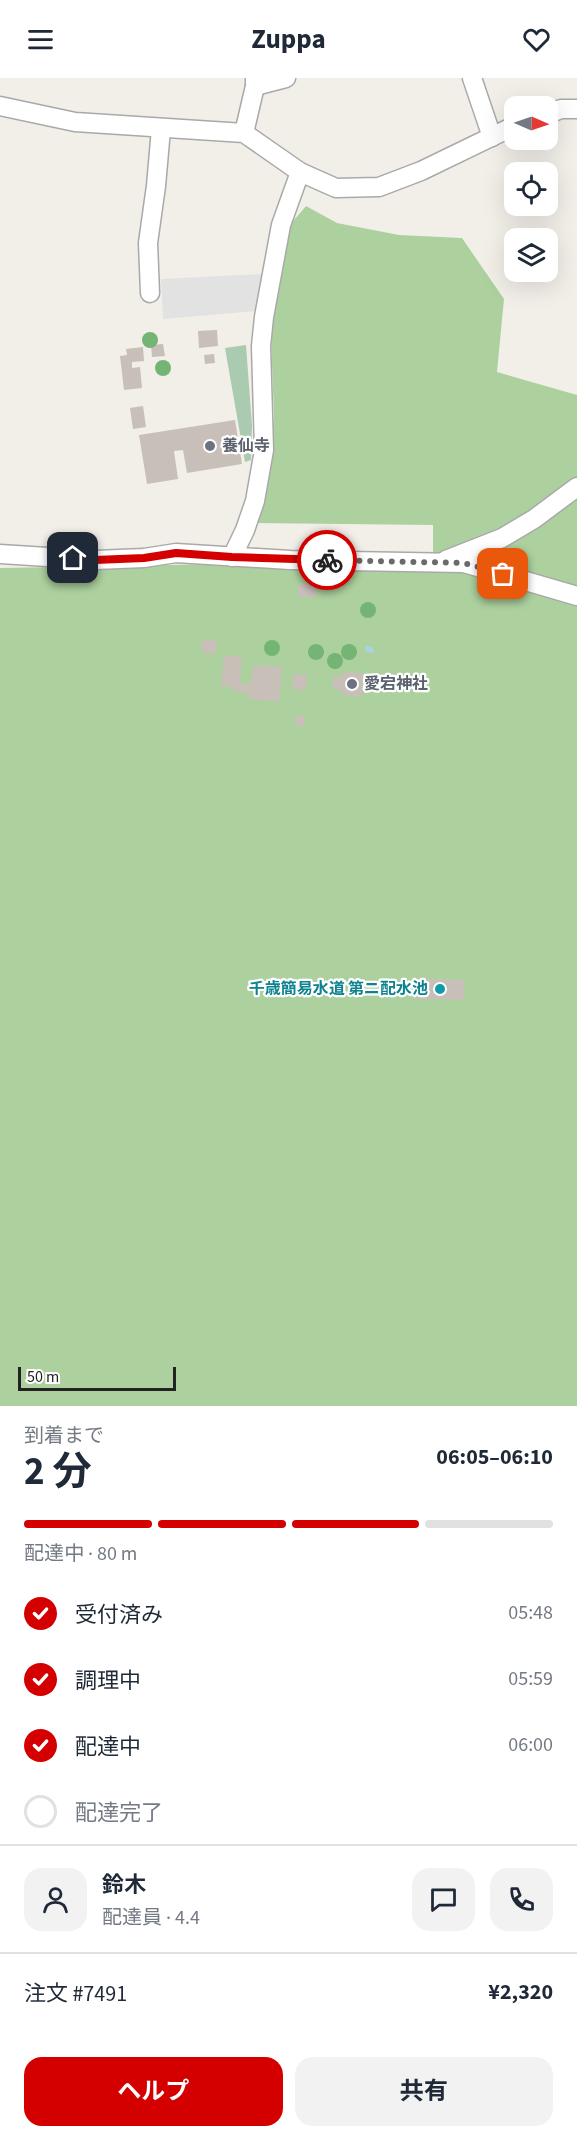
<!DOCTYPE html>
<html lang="ja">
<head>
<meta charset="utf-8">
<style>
	:root { --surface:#fff; --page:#f2f2f3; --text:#1f2937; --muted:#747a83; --line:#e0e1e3; --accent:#d40000 }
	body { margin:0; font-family:"Source Sans 3","Noto Sans JP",sans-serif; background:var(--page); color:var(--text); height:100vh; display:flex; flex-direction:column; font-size:22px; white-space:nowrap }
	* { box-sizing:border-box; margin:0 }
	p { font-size:20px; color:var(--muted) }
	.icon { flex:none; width:33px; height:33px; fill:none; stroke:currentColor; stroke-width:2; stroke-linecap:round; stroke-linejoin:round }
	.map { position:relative; height:1328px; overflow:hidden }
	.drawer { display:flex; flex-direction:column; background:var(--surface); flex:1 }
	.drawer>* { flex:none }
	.needle { width:39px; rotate:92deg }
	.tools { position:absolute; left:504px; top:18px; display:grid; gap:12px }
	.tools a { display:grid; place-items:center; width:54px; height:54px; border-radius:12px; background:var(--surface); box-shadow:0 6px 24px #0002; font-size:30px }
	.scale { position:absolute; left:18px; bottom:15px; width:158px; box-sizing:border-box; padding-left:6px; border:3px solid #222; border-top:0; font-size:16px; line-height:21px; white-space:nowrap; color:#222; -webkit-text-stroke:4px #fff; paint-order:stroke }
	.pin { position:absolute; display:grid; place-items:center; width:51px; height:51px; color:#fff; margin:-26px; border-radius:12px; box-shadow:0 3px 9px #0006 }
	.courier { position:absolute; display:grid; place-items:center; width:60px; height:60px; margin:-30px; border:4px solid #d40000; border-radius:50%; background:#fff; color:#222; box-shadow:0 2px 8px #0007 }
	.summary em { font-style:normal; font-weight:700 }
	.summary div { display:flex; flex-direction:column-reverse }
	.summary { display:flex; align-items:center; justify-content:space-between; height:102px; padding:0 24px }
	h1 { font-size:39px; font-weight:700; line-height:45px }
	.bar { display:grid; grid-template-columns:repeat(4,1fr); gap:9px 6px; align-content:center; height:72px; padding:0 24px }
	.bar i { height:8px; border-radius:4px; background:var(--line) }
	.bar .current { background:var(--accent) }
	.bar p { grid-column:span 4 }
	.line { display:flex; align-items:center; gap:15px; padding:0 24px; border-top:2px solid var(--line) }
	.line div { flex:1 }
	.round { display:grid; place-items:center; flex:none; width:63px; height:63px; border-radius:18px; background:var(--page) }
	ol { padding:0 24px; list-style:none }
	li { display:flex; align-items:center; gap:18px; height:66px }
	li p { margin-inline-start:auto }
	li .icon { padding:6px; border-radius:50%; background:var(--accent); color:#fff; stroke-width:4 }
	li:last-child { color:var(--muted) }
	li i { width:33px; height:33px; border:3px solid var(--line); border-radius:50% }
	.button { display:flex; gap:12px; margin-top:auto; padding:12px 24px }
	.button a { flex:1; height:69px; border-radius:18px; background:var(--accent); color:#fff; font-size:24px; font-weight:700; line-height:69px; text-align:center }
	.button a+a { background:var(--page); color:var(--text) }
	header { display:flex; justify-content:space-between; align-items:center; height:78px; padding:0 24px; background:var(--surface); font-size:27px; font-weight:700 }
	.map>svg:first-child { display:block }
	.forest { fill:#add19e }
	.cemetery { fill:#aacbaf }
	.parking { fill:#e2e2e2 }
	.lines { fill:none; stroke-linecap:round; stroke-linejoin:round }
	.stream { stroke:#aad3df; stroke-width:6 }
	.building { fill:#c7bfb8 }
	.street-casing { stroke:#a9a9a9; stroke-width:21 }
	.street { stroke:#fff; stroke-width:18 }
	.tree { fill:#74b475 }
	.done { stroke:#6b6a68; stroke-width:6; stroke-dasharray:0 10.8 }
	.route { stroke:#d40000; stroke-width:8 }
	.worship-dot { fill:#6b7280; stroke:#fff; stroke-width:2 }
	.culture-dot { fill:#0f9aa8; stroke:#fff; stroke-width:2 }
	.labels { text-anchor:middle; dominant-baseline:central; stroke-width:4.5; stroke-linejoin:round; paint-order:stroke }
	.worship-label { font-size:16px; font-weight:bold; fill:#5b616d; stroke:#fff; text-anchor:start }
	.culture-label { font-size:16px; font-weight:bold; fill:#0d838f; stroke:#fff; text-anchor:end }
</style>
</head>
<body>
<header><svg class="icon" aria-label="menu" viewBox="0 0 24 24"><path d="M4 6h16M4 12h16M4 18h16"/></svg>Zuppa<svg class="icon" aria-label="heart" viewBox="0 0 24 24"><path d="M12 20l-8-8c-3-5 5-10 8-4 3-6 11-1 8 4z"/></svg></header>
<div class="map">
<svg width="577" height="1328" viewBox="0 0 577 1328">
	<rect width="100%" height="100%" fill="#f2efe9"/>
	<path class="forest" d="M306,128l31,17 62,12 63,3 42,61 -7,73 80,23v1011h-577v-838l222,-4 211,3v-42l-179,-2 14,-42 6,-65 -3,-80 17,-109z"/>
	<path class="cemetery" d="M246,267l6,81 -1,34 -6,2 -20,-114z"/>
	<path class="parking" d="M262,196l-6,37 -93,8 -2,-40z"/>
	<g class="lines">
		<path class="stream" d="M368,571l3,1"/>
	</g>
	<g class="building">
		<path d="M217,252l1,16 -19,2 -1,-17z"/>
		<path d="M163,266l2,12 -13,1 -1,-12z"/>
		<path d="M143,269l1,14 -12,1v6l8,-1 2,21 -18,2 -4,-34 7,-1 -1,-6z"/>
		<path d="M214,276l1,9 -10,1 -1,-9z"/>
		<path d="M143,328l3,21 -13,2 -3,-21z"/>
		<path d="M235,342l7,44 -55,9 -4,-23 -9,1 4,28 -31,5 -8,-49z"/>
		<rect x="298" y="506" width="19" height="13"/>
		<path d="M202,562h15l-1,13h-14z"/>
		<path d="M224,577l18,2 -2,26 11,1 2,-19 29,2 -3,35 -31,-3 1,-6 -16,-1 1,-5 -13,-1z"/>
		<path d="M343,594l20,1 -1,24 -21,-2 1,-5 -10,-1 1,-13 9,1z"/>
		<path d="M293,596l14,1 -1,15 -14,-1z"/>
		<rect x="295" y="638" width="9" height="10"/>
		<path d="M415,901l49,1v20l-49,-1z"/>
	</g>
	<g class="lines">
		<g class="street-casing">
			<g id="street">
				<path d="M472,0l20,59"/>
				<path d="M255,8l31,-8"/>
				<path d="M0,28l75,16 169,11 56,39 36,16 43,-1 42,-16 93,-45"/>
				<path d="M548,36l13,-5h16"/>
				<path d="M244,55l11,-47v-8"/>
				<path d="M150,215l-2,-50 8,-57 5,-57"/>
				<path d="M0,476l95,6 49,-2 32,-5 114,7 174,3 113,33"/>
				<path d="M232,479l13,-27 10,-29 9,-51 -3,-104 3,-29 17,-92 19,-53"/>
				<path d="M446,482l56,-22 32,-19 43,-32"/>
			</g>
		</g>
		<use href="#street" class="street"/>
	</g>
	<g class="tree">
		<circle cx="150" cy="262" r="8"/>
		<circle cx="163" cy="290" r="8"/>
		<circle cx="368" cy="532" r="8"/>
		<circle cx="272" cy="570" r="8"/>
		<circle cx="316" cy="574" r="8"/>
		<circle cx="349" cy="574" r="8"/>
		<circle cx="335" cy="583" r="8"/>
	</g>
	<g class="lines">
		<path class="done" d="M327,482l137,3 39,11"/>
		<path class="route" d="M73,480l22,2 49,-2 32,-5 56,4 95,3"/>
	</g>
	<g class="worship-dot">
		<circle cx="210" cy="368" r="6"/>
		<circle cx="352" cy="606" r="6"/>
	</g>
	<circle class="culture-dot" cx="440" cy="911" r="6"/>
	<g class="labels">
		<g class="worship-label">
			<text x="222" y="368">養仙寺</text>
			<text x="364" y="606">愛宕神社</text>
		</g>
		<g class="culture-label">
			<text x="428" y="911">千歳簡易水道 第ニ配水池</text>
		</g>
	</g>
</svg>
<div class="tools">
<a><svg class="needle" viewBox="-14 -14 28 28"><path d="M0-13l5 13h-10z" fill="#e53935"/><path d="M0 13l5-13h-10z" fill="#747a83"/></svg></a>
<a><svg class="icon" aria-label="locate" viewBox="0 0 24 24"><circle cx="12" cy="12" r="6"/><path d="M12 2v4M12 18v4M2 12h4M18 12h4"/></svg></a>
<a><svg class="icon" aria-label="layers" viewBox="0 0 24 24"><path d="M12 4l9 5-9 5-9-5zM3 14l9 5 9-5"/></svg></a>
</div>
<div class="scale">50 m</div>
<div class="pin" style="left:503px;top:496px;background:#ea580c"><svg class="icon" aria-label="bag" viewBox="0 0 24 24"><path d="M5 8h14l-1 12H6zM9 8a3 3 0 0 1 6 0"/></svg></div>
<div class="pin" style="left:73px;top:480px;background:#1f2937"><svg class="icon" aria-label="home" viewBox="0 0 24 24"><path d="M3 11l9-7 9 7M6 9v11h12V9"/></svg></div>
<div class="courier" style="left:327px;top:482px"><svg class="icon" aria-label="bike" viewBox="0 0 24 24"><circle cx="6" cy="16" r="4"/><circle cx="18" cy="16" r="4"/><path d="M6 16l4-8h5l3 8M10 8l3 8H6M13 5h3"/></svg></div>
</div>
<section class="drawer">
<div class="summary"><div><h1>2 分</h1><p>到着まで</p></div><em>06:05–06:10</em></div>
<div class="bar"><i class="current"></i><i class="current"></i><i class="current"></i><i></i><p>配達中 · 80 m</p></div>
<ol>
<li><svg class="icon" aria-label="check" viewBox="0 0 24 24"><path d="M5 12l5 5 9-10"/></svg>受付済み<p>05:48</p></li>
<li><svg class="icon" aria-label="check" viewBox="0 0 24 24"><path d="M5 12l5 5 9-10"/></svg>調理中<p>05:59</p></li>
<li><svg class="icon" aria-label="check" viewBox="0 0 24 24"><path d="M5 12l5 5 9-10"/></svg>配達中<p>06:00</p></li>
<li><i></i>配達完了</li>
</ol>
<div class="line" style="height:108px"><a class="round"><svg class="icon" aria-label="person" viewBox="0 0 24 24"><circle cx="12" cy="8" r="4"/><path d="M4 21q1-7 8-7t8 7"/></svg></a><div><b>鈴木</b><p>配達員 · 4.4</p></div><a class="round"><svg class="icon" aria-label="chat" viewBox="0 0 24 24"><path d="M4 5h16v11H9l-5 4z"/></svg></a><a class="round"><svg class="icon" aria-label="phone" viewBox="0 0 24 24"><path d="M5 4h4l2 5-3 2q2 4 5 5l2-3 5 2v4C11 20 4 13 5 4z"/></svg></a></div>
<div class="line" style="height:78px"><div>注文 #7491</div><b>¥2,320</b></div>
<div class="button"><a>ヘルプ</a><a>共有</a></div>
</section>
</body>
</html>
